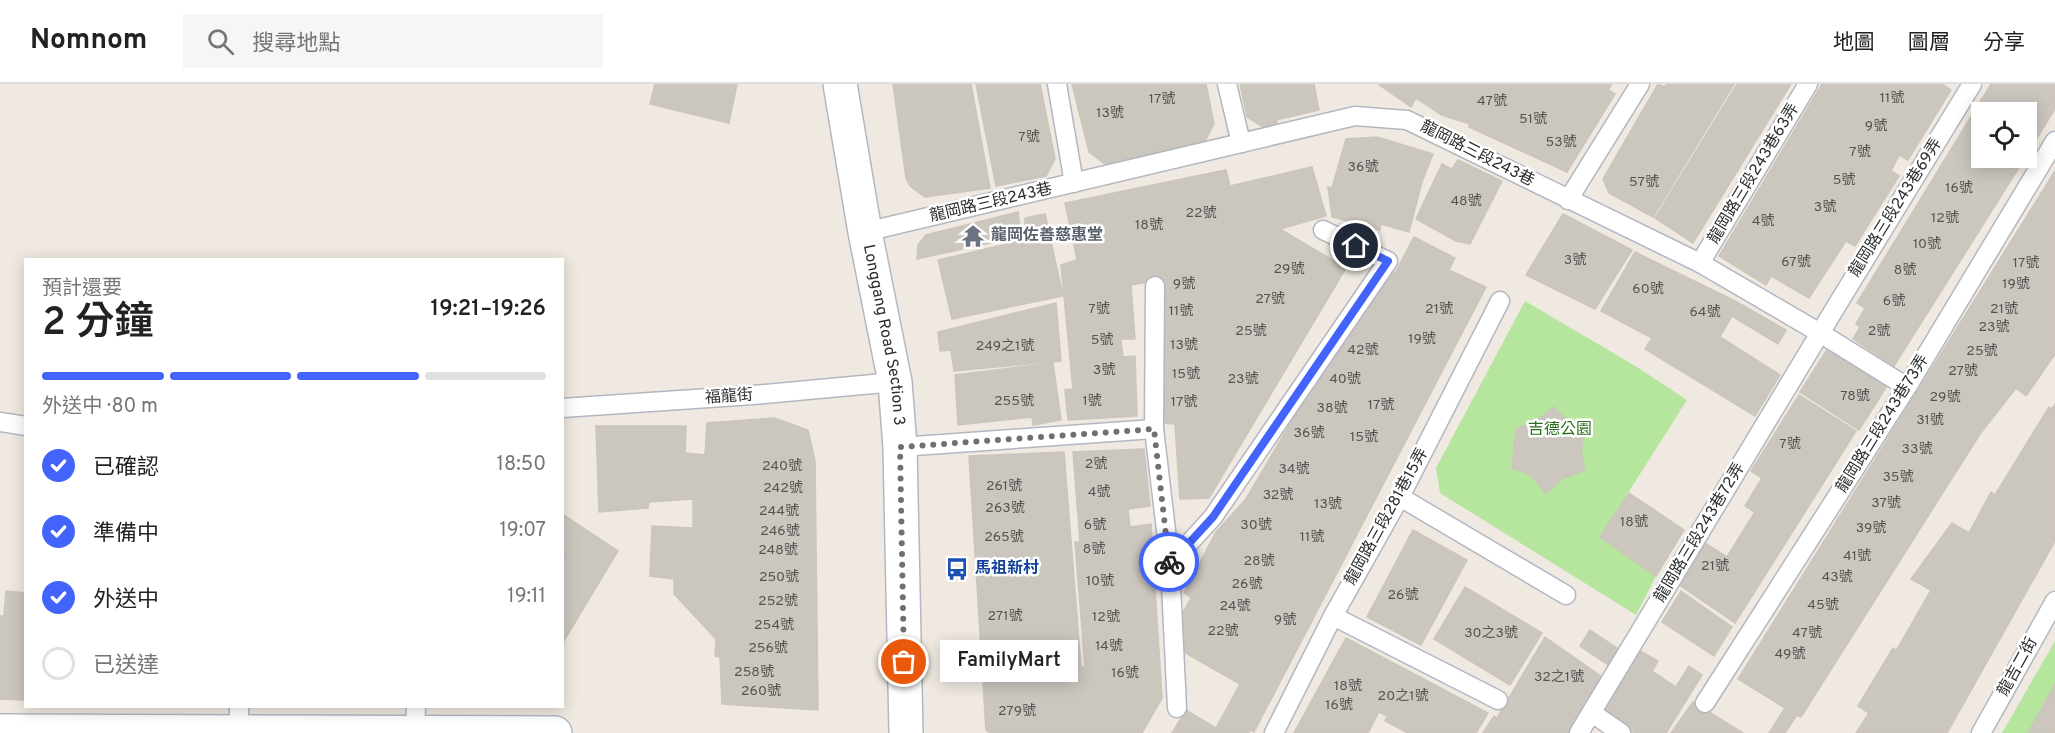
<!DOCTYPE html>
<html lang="zh-TW">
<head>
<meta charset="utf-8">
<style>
	:root { --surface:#fff; --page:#f6f6f6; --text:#222; --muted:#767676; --line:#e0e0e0; --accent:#4264fb }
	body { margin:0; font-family:Overpass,"Noto Sans TC",sans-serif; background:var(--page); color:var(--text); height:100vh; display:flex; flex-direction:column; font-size:22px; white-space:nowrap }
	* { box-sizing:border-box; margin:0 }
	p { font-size:20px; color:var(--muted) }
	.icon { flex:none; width:33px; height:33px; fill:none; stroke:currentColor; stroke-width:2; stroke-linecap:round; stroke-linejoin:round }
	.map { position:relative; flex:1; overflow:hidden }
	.details { position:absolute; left:24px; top:174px; width:540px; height:450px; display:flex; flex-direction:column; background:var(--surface); border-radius:0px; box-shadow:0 3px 15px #0003 }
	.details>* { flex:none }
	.controls { position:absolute; left:1971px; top:18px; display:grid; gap:12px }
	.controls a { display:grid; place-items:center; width:66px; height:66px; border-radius:0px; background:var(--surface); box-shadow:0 3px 15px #0003; font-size:30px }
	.pin { position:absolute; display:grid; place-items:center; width:51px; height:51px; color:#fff; margin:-26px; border:3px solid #fff; border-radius:50%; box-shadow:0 2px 6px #0007 }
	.courier { position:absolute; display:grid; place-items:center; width:60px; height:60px; margin:-30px; border:4px solid #4264fb; border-radius:50%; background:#fff; color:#222; box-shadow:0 2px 8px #0007 }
	.bubble { position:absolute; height:42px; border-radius:0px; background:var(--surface); box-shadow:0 3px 15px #0003; font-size:20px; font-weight:600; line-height:42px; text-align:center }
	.overview em { font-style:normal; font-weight:600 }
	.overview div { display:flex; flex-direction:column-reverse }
	.overview { display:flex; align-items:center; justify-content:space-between; height:102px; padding:0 18px }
	h1 { font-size:39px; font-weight:600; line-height:45px }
	.bar { display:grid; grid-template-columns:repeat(4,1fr); gap:9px 6px; align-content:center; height:72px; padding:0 18px }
	.bar i { height:8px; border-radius:4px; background:var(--line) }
	.bar .on { background:var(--accent) }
	.bar p { grid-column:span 4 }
	ol { padding:0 18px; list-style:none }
	li { display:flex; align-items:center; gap:18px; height:66px }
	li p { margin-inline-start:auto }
	li .icon { padding:6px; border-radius:50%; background:var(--accent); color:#fff; stroke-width:4 }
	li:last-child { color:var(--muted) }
	li i { width:33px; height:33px; border:3px solid var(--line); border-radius:50% }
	header { display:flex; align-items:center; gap:36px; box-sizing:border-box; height:84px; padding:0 30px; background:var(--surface); border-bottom:2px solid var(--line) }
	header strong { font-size:28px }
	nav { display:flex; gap:33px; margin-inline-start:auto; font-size:21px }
	.search { width:420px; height:54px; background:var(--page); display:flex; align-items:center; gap:15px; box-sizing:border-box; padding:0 21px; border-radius:0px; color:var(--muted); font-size:22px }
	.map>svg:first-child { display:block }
	.green { fill:#b6e59e }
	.building { fill:#cbc7bf; stroke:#cbc5ba; stroke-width:1.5 }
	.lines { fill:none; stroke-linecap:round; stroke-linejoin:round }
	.lane-casing { stroke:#b4b7c1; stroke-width:21 }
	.street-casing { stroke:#b4b7c1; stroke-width:36 }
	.secondary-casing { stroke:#b4b7c1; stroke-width:36 }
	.lane { stroke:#fff; stroke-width:18 }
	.street { stroke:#fff; stroke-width:33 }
	.secondary { stroke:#fff; stroke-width:33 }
	.done { stroke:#726f6d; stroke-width:6; stroke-dasharray:0 10.8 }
	.route { stroke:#4264fb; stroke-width:8 }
	.labels { text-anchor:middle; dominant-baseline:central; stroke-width:5; stroke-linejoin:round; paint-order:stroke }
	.number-label { font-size:14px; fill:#555452 }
	.street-label { font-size:16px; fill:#2e2e2e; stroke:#fff }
	.worship-label { font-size:16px; font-weight:bold; fill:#5b616d; stroke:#fff; text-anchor:start }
	.park-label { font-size:16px; fill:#2c6e1b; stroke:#fff }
	.transit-label { font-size:16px; font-weight:bold; fill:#164399; stroke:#fff; text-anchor:start }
</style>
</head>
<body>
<header>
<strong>Nomnom</strong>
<div class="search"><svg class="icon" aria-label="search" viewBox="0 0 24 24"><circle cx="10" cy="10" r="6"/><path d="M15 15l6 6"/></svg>搜尋地點</div>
<nav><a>地圖</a><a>圖層</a><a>分享</a></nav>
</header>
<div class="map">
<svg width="2055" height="649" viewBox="0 0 2055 649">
	<rect width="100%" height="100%" fill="#efe9e1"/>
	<g class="green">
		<path d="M1525,217l112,66 50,33 -87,137 56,39 -20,39 -196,-122 -4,-25z"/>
		<path d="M2055,557v92h-53z"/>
	</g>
	<g class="building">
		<path d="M655,0h82l-8,39 -79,-19z"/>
		<path d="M893,0h78l19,104 -65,9 -15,-11 -4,-8z"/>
		<path d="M976,0h64l15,75 -9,17 -50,10z"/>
		<path d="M1072,0h134l8,40 -9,17 -100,23 -16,-12z"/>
		<path d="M1240,0h74l5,26 -43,10 1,4 -14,3 -16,-10z"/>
		<path d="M1378,0h234l-4,6 7,4 -48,78 -98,-45 1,-3 -28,-9 -26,-17 -5,9z"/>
		<path d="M1658,0l7,3 1,-3h68l-81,133 -44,-24 -6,-14z"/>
		<path d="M1737,0h54l-98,159 -38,-25z"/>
		<path d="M1822,0h120l9,6 -43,70 -9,-5 -8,16 8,5 -44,70 -9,-5 -37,57 -38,-22 -5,9 -47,-29z"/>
		<path d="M1991,0h64v25l-29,46v-43h-44v46h43l-131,208 -41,-27 7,-12 -4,-3 9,-16 -8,-5z"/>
		<path d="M1377,53l56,17 -11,28 -13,50 -28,-8 -1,6 -48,-13 -4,-30 4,1 14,-49z"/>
		<path d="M1458,76l44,21 -32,63 -14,-3 -40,-22 26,-55 10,5z"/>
		<path d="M1312,83l14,49 -46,13 66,39 -137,230 -29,1 -5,-75 -13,-1 -8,-142 -23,4 4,54h-14l2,18 12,-1 2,60 -69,4 -3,-30 8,-1 -12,-124 16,-5 -12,-57 161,-33 4,16z"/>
		<path d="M2055,87v183l-29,42 -10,-8 -36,46 -179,283 -4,-2 -12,18h-16l16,-25 -47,-29z"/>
		<path d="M1018,128l3,24 -104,23 1,-14 8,-10z"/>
		<path d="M1045,130l18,82 -111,23 -14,-59 87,-20v-22z"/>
		<path d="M1563,130l69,36 -37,59 -69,-34z"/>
		<path d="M1414,153l41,21 -6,12 37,17 -232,445 -4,-2 -1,3h-77l14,-23 30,18 24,-44 -56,-32 -2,-38 9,-16 -7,-5 32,-61 30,-33 136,-232 13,6z"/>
		<path d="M1635,168l102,50 49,28 -8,14 -46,-28 -12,21 60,38 -25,41 -110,-67 7,-11 -51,-27z"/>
		<path d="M1056,219l5,58 -107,10 -3,-21 -11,1 -2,-19z"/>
		<path d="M1828,264l59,38 -28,44 -59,-38z"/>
		<path d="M1053,279l8,57 -28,5 -1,-8 -74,8 -3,-50z"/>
		<path d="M1799,311l57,36 -121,192 -57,-39 27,-41 22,14 28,-45 -10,-6 17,-28 -11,-7z"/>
		<path d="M2055,320v137l-108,192h-91l13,-20 -11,-7 35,-58 3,3 35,-61 -20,-11 41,-56 17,10 22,-41 4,3 54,-88 3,2z"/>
		<path d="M1554,323l14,14 18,7 -5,22 4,20 -23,9 -16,14 -15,-18 -19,-7 4,-39 20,-8z"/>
		<path d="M774,334l34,12 7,31 3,249 -96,-6 -2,-47 -5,-1 1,-17 -42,-45v-15l-24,-3 2,-50 41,2v-29l-44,3 -1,6 -49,4 -3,-86h90l-1,27 20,2 2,-32z"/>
		<path d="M1144,365l6,57 -22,3 2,18 21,-3 11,174 -20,35h-152l-4,-3 -17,-274 95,-4 17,215h4l-10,-125h5l-7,-90z"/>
		<path d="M1629,409l55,37 -28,46 -56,-39z"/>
		<path d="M562,430l56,37 -56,93v-88l4,-6 -4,-2z"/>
		<path d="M1413,446l54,30 -46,85 -54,-28z"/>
		<path d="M1465,503l77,46 -32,52 -76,-46z"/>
		<path d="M6,507l20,2v107l-26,-1v-83h4z"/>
		<path d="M1681,507l51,36 -18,29 -52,-34z"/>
		<path d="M1590,546l30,20 -9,17 -31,-21z"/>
		<path d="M1545,553l60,42 -37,54h-85l11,-17 3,2z"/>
		<path d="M1346,554l142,75 -12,20h-68l-23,-12 2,-5 -8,-4 -11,21h-74z"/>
		<path d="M1640,567l18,10 -6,10 24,16 13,-21 13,9 -36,58h-32l-29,-24z"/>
		<path d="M2055,600v49h-27z"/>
		<path d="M1693,618l50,31h-72z"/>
	</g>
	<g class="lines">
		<g class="lane-casing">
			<g id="lane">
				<path d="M1057,0l17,99"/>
				<path d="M1227,0l14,59"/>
				<path d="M1568,116l72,-116"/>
				<path d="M865,148l490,-116 52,4 293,143 120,70 87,54"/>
				<path d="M1700,179l108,-179"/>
				<path d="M1155,202l-1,143 16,135 7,144"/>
				<path d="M562,324l191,-13 142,-13"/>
				<path d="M0,338l26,4"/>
				<path d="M900,363l254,-18"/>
				<path d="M1400,413l166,98"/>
				<path d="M1170,480l43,-47 175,-256 -65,-31"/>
				<path d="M1333,532l165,84"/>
				<path d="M1705,619l202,-316 148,-246"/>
				<path d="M1592,629l29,20"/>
				<path d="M415,648l1,-26"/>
				<path d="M239,649v-27"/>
				<path d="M1274,649l59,-117 67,-119 100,-196"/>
				<path d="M1579,649l241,-400 152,-249"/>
				<path d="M1981,649l74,-132"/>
			</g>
		</g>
		<g class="street-casing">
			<path id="street" d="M0,647l555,2"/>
		</g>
		<g class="secondary-casing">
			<g id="secondary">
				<path id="s1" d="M840,0l25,148 30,150 5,65 6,286"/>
			</g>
		</g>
		<use href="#lane" class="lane"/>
		<use href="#street" class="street"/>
		<use href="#secondary" class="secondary"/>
	</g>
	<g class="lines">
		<path class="done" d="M904,578l-4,-215 254,-18 15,133"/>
		<path class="route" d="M1169,478l1,2 43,-47 175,-256 -32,-15"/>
	</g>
	<defs>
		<g id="temple-bare" transform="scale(1.8)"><path d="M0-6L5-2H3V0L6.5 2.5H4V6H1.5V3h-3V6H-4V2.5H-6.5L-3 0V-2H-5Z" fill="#6b7280" stroke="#fff" stroke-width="2.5" paint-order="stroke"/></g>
		<g id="bus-bare" transform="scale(1.8)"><path d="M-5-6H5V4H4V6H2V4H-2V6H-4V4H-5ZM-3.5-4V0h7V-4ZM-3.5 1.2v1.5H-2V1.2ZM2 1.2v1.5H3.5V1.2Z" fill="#1a4fb4" stroke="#fff" stroke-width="2.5" paint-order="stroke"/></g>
	</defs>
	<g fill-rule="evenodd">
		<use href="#temple-bare" x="973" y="152"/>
		<use href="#bus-bare" x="957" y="485"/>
	</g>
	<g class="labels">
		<g class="number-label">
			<text x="1892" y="14">11號</text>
			<text x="1162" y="15">17號</text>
			<text x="1492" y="17">47號</text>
			<text x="1110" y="29">13號</text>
			<text x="1533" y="35">51號</text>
			<text x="1876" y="42">9號</text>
			<text x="1029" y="53">7號</text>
			<text x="1561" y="58">53號</text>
			<text x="1860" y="68">7號</text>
			<text x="1363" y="83">36號</text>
			<text x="1844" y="96">5號</text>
			<text x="1644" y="98">57號</text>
			<text x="1959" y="104">16號</text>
			<text x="1466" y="117">48號</text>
			<text x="1825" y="123">3號</text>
			<text x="1201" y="129">22號</text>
			<text x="1945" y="134">12號</text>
			<text x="1763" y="137">4號</text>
			<text x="1149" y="141">18號</text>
			<text x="1927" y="160">10號</text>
			<text x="1575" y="176">3號</text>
			<text x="1796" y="178">67號</text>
			<text x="2026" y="179">17號</text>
			<text x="1289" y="185">29號</text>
			<text x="1905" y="186">8號</text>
			<text x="1184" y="200">9號</text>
			<text x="2016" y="200">19號</text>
			<text x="1648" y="205">60號</text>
			<text x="1270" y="215">27號</text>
			<text x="1894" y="217">6號</text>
			<text x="1099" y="225">7號</text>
			<text x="1439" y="225">21號</text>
			<text x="2004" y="225">21號</text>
			<text x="1181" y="227">11號</text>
			<text x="1705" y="228">64號</text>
			<text x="1994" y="243">23號</text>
			<text x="1251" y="247">25號</text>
			<text x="1879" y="247">2號</text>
			<text x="1422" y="255">19號</text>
			<text x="1102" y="256">5號</text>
			<text x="1184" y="261">13號</text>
			<text x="1005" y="262">249之1號</text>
			<text x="1363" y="266">42號</text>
			<text x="1982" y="267">25號</text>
			<text x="1104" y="286">3號</text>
			<text x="1963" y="287">27號</text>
			<text x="1186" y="290">15號</text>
			<text x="1243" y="295">23號</text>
			<text x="1345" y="295">40號</text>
			<text x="1855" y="312">78號</text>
			<text x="1945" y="313">29號</text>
			<text x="1014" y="317">255號</text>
			<text x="1092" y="317">1號</text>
			<text x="1184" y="318">17號</text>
			<text x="1381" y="321">17號</text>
			<text x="1332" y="324">38號</text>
			<text x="1930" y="336">31號</text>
			<text x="1309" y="349">36號</text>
			<text x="1364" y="353">15號</text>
			<text x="1790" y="360">7號</text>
			<text x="1917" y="365">33號</text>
			<text x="1096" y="380">2號</text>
			<text x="782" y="382">240號</text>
			<text x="1294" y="385">34號</text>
			<text x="1898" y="393">35號</text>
			<text x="1004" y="402">261號</text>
			<text x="783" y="404">242號</text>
			<text x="1099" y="408">4號</text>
			<text x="1278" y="411">32號</text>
			<text x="1886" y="419">37號</text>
			<text x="1328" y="420">13號</text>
			<text x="1005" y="424">263號</text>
			<text x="779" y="427">244號</text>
			<text x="1634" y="438">18號</text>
			<text x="1095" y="441">6號</text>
			<text x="1256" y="441">30號</text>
			<text x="1871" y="444">39號</text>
			<text x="780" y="447">246號</text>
			<text x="1004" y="453">265號</text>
			<text x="1312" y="453">11號</text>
			<text x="1094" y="465">8號</text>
			<text x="778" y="466">248號</text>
			<text x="1857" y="472">41號</text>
			<text x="1259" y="477">28號</text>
			<text x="1715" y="482">21號</text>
			<text x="779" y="493">250號</text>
			<text x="1837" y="493">43號</text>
			<text x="1100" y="497">10號</text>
			<text x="1247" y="500">26號</text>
			<text x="1403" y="511">26號</text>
			<text x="778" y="517">252號</text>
			<text x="1823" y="521">45號</text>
			<text x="1235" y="522">24號</text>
			<text x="1005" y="532">271號</text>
			<text x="1106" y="533">12號</text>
			<text x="1285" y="536">9號</text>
			<text x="774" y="541">254號</text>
			<text x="1223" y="547">22號</text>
			<text x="1491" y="549">30之3號</text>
			<text x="1807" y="549">47號</text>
			<text x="1109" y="562">14號</text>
			<text x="768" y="564">256號</text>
			<text x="1790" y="570">49號</text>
			<text x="754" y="588">258號</text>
			<text x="1125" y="589">16號</text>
			<text x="1559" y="593">32之1號</text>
			<text x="1348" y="602">18號</text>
			<text x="761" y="607">260號</text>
			<text x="1403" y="612">20之1號</text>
			<text x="1339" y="621">16號</text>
			<text x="1017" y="627">279號</text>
		</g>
		<g class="street-label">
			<text transform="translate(1477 70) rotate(27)">龍岡路三段243巷</text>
			<text transform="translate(1754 90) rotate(-59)">龍岡路三段243巷63弄</text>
			<text transform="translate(991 119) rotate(-13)">龍岡路三段243巷</text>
			<text transform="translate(1896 124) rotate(-58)">龍岡路三段243巷69弄</text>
			<text stroke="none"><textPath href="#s1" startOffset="255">Longgang Road Section 3</textPath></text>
			<text transform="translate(729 313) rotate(-4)">福龍街</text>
			<text transform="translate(1883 340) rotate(-58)">龍岡路三段243巷73弄</text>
			<text transform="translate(1387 433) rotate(-61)">龍岡路三段281巷15弄</text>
			<text transform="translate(1700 449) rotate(-59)">龍岡路三段243巷72弄</text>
			<text transform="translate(2018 583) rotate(-61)">龍吉二街</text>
		</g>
		<g class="worship-label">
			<text x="991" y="152">龍岡佐善慈惠堂</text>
		</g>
		<g class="park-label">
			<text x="1560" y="346">吉德公園</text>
		</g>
		<g class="transit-label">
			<text x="975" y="485">馬祖新村</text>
		</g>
	</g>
</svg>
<div class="controls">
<a><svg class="icon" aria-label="locate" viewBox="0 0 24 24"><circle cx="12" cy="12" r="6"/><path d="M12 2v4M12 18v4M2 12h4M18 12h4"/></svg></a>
</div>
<div class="pin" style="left:904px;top:578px;background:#ea580c"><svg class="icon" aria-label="bag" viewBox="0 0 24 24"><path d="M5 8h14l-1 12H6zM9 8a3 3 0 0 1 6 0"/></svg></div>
<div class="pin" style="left:1356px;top:162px;background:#1f2937"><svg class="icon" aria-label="home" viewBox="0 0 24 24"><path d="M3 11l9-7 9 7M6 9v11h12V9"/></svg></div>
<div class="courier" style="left:1169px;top:478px"><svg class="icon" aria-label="bike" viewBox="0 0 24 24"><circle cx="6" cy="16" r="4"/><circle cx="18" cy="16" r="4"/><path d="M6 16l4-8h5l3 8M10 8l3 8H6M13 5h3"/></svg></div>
<div class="bubble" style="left:940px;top:556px;width:138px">FamilyMart</div>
<section class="details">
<div class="overview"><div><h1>2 分鐘</h1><p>預計還要</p></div><em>19:21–19:26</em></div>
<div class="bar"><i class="on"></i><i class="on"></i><i class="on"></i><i></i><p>外送中 · 80 m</p></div>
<ol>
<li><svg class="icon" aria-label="check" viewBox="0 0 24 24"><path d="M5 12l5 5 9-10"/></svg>已確認<p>18:50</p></li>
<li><svg class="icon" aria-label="check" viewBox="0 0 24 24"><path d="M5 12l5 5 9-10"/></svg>準備中<p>19:07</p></li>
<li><svg class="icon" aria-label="check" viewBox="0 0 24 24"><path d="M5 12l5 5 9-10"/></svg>外送中<p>19:11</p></li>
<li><i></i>已送達</li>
</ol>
</section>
</div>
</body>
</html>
